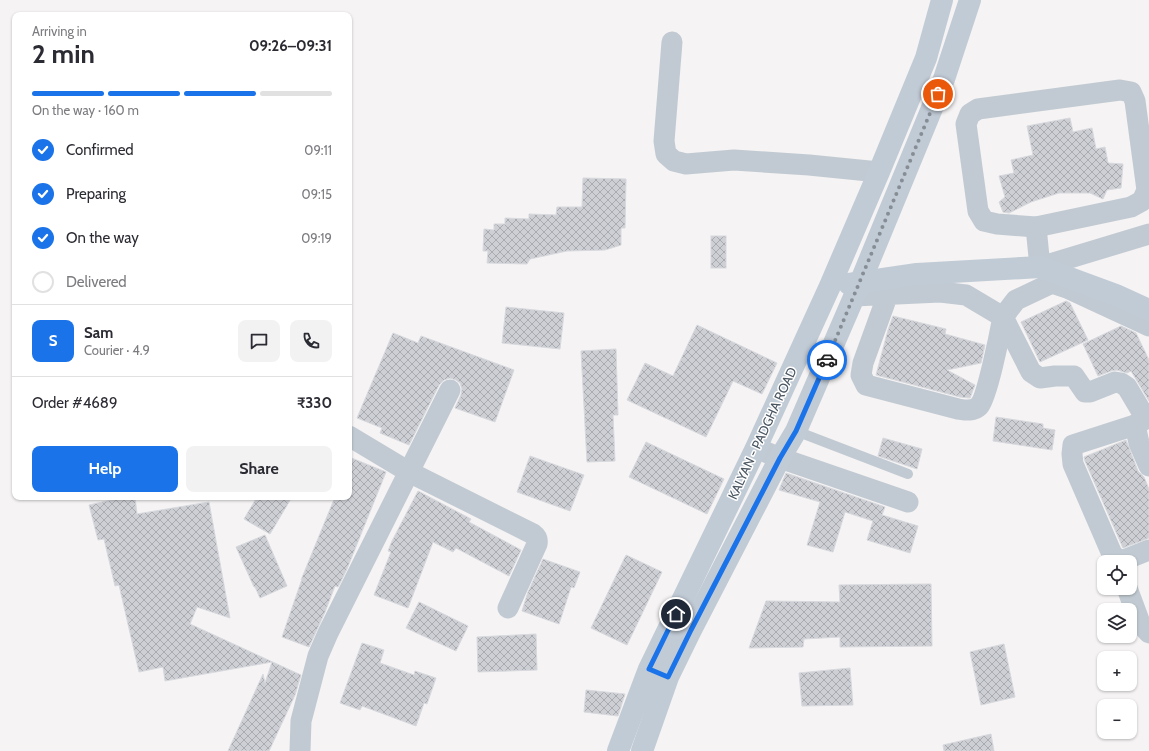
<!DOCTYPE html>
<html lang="en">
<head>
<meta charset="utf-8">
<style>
	:root { --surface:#fff; --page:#f2f2f3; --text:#2b2b33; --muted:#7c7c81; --line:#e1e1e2; --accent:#1a73e8 }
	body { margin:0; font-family:Cabin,sans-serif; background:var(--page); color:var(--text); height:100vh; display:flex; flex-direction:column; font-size:15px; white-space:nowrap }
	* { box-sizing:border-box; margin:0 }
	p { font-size:13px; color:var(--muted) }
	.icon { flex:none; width:22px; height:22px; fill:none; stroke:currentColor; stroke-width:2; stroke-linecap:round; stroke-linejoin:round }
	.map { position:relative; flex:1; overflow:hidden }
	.panel { position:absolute; left:12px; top:12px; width:340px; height:488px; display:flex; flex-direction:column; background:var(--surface); border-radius:8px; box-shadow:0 1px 3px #0004 }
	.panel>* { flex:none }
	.controls { position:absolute; left:1097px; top:555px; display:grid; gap:8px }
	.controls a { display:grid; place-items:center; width:40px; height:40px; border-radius:8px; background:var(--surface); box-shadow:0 1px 3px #0004; font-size:20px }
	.pin { position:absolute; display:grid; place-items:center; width:34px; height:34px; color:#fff; margin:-17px; border:2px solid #fff; border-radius:50%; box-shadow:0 1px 4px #0007 }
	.courier { position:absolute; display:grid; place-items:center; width:40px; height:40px; margin:-20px; border:3px solid #1a73e8; border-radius:50%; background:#fff; color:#222; box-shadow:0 1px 5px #0007 }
	.head em { font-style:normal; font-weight:700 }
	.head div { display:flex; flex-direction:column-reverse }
	.head { display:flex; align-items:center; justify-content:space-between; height:68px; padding:0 20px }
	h1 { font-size:26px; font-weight:700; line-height:30px }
	.bar { display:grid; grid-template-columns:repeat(4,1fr); gap:6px 4px; align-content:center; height:48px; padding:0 20px }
	.bar i { height:5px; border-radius:3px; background:var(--line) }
	.bar .on { background:var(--accent) }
	.bar p { grid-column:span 4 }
	.line { display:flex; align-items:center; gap:10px; padding:0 20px; border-top:1px solid var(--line) }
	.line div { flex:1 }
	.round { display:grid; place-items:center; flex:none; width:42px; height:42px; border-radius:8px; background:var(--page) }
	ol { padding:0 20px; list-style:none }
	li { display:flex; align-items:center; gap:12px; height:44px }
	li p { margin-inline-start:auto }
	li .icon { padding:4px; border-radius:50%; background:var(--accent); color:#fff; stroke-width:4 }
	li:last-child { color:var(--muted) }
	li i { width:22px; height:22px; border:2px solid var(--line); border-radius:50% }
	.cta { display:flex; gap:8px; margin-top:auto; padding:8px 20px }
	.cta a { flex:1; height:46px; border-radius:8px; background:var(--accent); color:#fff; font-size:16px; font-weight:700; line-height:46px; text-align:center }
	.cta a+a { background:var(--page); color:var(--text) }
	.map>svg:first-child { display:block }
	.building { fill:url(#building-cross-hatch); stroke:#d7d9de }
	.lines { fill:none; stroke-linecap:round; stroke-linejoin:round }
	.lane { stroke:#c1cad2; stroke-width:10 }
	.street { stroke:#c1cad2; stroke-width:21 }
	.secondary { stroke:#c1cbd6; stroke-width:22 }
	.done { stroke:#868d94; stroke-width:4; stroke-dasharray:0 7.2 }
	.route { stroke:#1a73e8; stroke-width:5 }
	.labels { text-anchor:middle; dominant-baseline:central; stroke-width:3; stroke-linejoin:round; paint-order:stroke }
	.street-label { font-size:13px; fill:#4a5661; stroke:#fff }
</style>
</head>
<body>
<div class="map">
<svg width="1149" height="751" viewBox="0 0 1149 751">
	<defs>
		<pattern id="building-cross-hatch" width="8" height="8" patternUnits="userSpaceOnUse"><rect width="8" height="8" fill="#cdcfd5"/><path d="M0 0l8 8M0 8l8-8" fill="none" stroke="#a8abb0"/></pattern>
	</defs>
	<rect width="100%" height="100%" fill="#f5f3f3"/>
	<g class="building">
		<path d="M1070,118l3,14 19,-4 4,21 9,-2 3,16 15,1 -2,24 -14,2 -4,9 -13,-6h-31l-28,9 -22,11 -6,-1 -4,-10 6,-5 -6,-21 15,-3 -3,-13 22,-5 -6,-29z"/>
		<path d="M583,178l43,1 -1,49h-4v17l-16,5 -38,1 -37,8 -3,5 -40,-1 1,-12h-5l1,-22 10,1v-6h11v-6l24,1v-5l27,1 1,-8h25z"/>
		<rect x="711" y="236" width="15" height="32"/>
		<path d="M1066,301l4,2 18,37 -48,22 -19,-40z"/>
		<path d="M506,307l58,6 -4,36 -58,-6z"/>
		<path d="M893,316l53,13 -1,5 40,11 -4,18 -34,7 28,15 -5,13 -10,-1 -84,-22 12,-45z"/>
		<path d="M697,325l80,38 -15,31 -29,-13 -27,56 -79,-37 18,-37 28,13z"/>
		<path d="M1121,326l15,7 13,27v41l-18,-30 -4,2 -10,-3 -6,1 -13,5 -15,-32z"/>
		<path d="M393,333l25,10 3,-7 93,34 -19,52 -40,-14 6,-13 1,-6 -2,-6 -4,-3 -6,-2 -6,2 -5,5 -30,60 -29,-12 2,-5 -25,-10z"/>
		<path d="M616,349l2,66h-5l2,46 -28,1 -6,-111z"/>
		<path d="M996,417l47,7v4l12,2 -3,20 -59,-9z"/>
		<path d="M883,438l39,11 -5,20 -39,-13z"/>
		<path d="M1126,440l12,31 6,6 5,12v49l-26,10 -38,-87 -1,-4z"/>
		<path d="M646,442l78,37 -17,35 -78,-37z"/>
		<path d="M530,456l54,19 -14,36 -53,-19z"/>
		<path d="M349,457l37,15 -39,97 -9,18 -3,-1 -10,26 -16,35 -27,-10 20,-58 -1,1 34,-83h14z"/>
		<path d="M786,473l99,34 -3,8 36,11 -8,27 -43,-13 6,-19 -28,-9 -12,40 -26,-7 13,-43 -41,-12z"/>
		<path d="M418,491l53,28 -2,3 52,28 -12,26 -53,-28 -3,4 -20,-10 -25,66 -34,-13 17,-43 -3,-1 4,-10z"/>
		<path d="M115,497h20l2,17 72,-12 21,116 -33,-11 -7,17 111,51 -6,20 -26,56h-41l35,-77 2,9 7,-21 -107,19 -2,-14 -24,5 -20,-87 -4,1 -11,-47 -6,1 -9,-35 27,-6z"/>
		<path d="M257,497h35l-22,37 -26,-15z"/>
		<path d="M265,535l22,51 -27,12 -5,-11h-1l-18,-40z"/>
		<path d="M626,555l36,17 -35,73 -36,-17z"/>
		<path d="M543,559l37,13 -6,16 -3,-1 -12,37 -37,-13 6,-19z"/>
		<path d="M931,584l1,62 -92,1v-10l-36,2 -1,8 -54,1 17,-47 74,1 -1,-17z"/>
		<path d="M419,602l49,24 -12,25 -50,-23z"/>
		<path d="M536,634l1,36 -59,2 -1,-35z"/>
		<path d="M362,643l22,7 -4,13 34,12 1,-4 21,7 -9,26 -3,-1 -8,23 -54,-20 -2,4 -20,-7z"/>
		<path d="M1004,644l11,53 -34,8 -11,-53z"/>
		<path d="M850,668l3,37 -51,1 -3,-33z"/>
		<path d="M586,690l39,4 -7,22 -34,-4z"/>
		<path d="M991,734l3,17h-50l-1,-6z"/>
	</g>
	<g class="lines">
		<path class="lane" d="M796,431l112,43"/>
		<g class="street">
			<path d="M672,42l-8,99 2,13 8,7 12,3 48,-4 75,5 70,7"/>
			<path d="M1120,90l11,2 4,9 12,89 -5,11 -11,6 -95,20 -39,-3 -13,-3 -6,-10 -12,-87 4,-10 8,-5z"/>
			<path d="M1036,227l4,40 109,-33"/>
			<path d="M854,296l86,-4 26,3 37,22c-3,16 -16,81 -24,89 -6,6 -14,4 -21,3l-92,-24 -5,-10 2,-12 25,-69"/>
			<path d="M1147,418l-12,7 4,18 10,23"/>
			<path d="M1146,419l-19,-32 -6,-4 -6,-1 -25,10h-5l-11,-16h-19l-15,2 -9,-6 -28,-55 13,-17 36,-17 15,5 82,38"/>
			<path d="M1135,425l-62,20 -1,9 1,10 39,90 5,5 7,1 25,-10"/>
			<path d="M349,436l60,36 124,62c4,3 5,5 4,10l-29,64"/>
			<path d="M756,448l24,10 128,44"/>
			<path d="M1127,588l13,35 9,10"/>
			<path d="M300,751l1,-30 17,-65 10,-23 122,-243"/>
		</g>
		<g class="secondary">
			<path d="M849,284l68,-10 123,-7 76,28 33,15"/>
			<path d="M618,751l31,-82 107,-221 74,-162 49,-114 47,-114 16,-58"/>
			<path d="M642,751l26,-74 23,-47 89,-172 16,-27 64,-148 84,-204 26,-79"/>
		</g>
	</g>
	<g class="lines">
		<path class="done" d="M827,360l111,-266"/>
		<path class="route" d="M676,614l-27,55 19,8 23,-47 89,-172 16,-27 31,-71"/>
	</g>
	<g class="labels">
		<g class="street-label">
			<text transform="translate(762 433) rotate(-65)">KALYAN - PADGHA ROAD</text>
		</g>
	</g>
</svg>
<div class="controls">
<a><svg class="icon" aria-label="locate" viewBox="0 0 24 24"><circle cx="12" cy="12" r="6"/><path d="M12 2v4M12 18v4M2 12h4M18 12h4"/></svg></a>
<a><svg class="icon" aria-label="layers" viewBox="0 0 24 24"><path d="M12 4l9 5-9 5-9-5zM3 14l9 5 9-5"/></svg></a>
<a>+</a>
<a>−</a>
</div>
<div class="pin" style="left:938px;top:94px;background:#ea580c"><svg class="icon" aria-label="bag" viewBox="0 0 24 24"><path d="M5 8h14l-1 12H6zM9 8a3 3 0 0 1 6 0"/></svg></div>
<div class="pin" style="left:676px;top:614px;background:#1f2937"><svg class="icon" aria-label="home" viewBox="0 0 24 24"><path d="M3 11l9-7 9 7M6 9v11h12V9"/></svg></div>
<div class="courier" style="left:827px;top:360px"><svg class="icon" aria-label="car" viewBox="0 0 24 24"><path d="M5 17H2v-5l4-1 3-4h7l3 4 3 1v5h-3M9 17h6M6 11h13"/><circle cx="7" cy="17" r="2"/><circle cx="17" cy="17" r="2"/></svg></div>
<section class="panel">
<div class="head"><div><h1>2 min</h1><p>Arriving in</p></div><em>09:26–09:31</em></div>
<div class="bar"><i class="on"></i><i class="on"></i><i class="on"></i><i></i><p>On the way · 160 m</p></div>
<ol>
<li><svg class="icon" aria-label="check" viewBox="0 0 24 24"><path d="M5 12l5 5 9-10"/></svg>Confirmed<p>09:11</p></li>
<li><svg class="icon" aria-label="check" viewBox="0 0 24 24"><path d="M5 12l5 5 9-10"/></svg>Preparing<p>09:15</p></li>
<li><svg class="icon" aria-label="check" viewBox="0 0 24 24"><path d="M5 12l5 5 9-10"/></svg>On the way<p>09:19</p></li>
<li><i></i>Delivered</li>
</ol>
<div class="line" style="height:72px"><b class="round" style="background:var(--accent);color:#fff">S</b><div><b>Sam</b><p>Courier · 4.9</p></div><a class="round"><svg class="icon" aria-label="chat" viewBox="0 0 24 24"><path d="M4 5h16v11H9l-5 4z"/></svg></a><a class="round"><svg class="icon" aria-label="phone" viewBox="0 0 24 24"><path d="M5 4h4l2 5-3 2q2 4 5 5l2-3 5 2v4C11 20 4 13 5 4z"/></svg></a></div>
<div class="line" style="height:52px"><div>Order #4689</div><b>₹330</b></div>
<div class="cta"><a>Help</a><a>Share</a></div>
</section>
</div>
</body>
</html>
